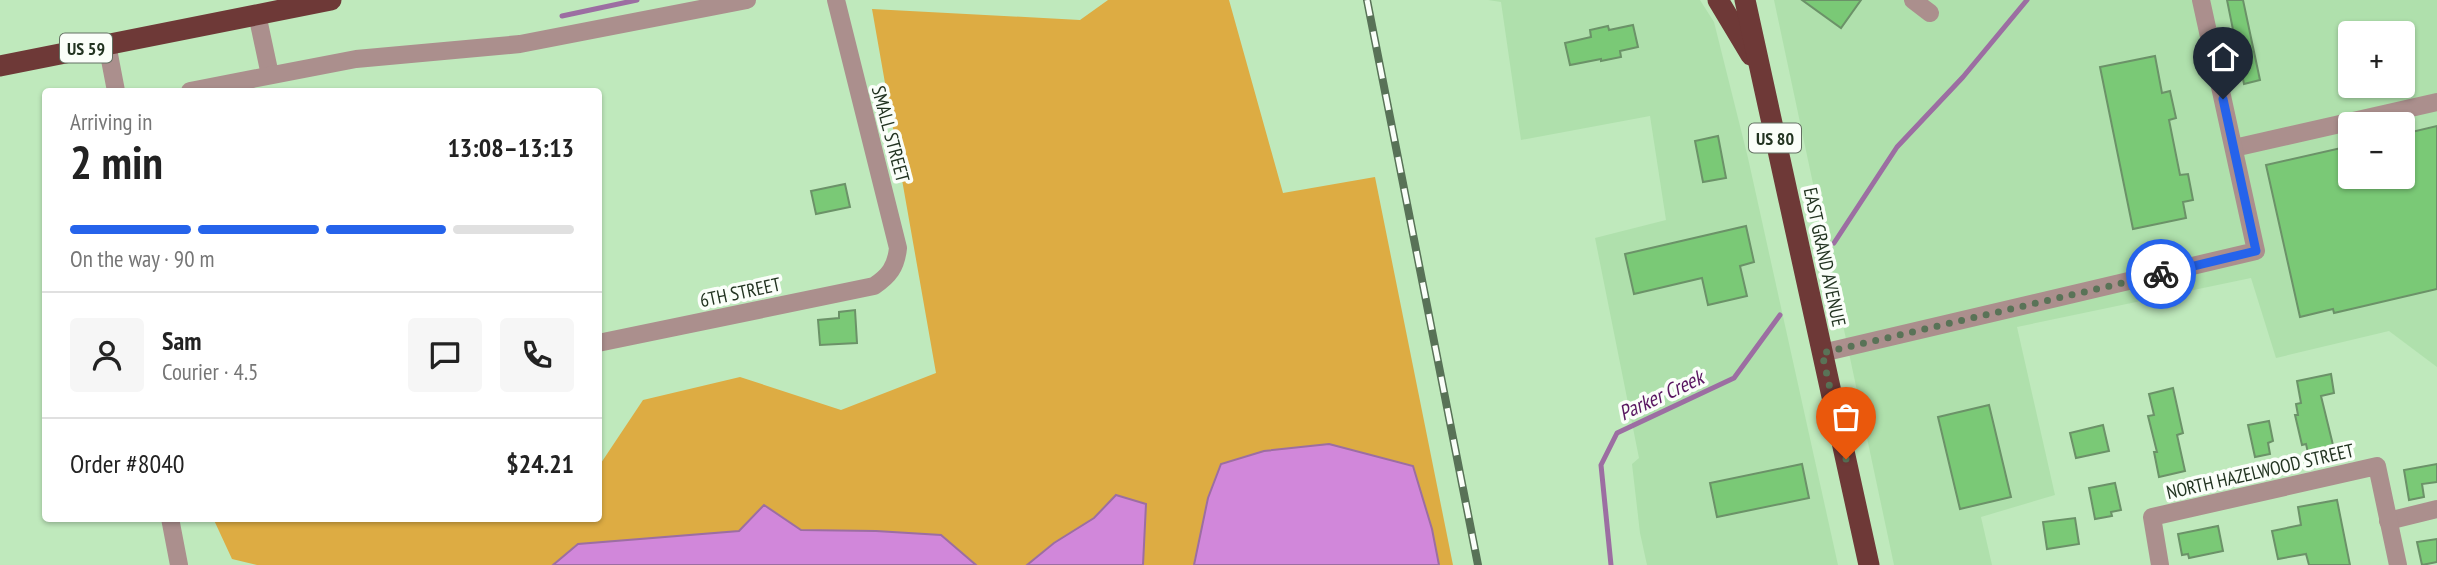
<!DOCTYPE html>
<html lang="en">
<head>
<meta charset="utf-8">
<style>
	:root { --surface:#fff; --page:#f6f6f6; --text:#222; --muted:#767676; --line:#e0e0e0; --accent:#2563eb }
	body { margin:0; font-family:"PT Sans Narrow",sans-serif; background:var(--page); color:var(--text); height:100vh; display:flex; flex-direction:column; font-size:26px; white-space:nowrap }
	* { box-sizing:border-box; margin:0 }
	p { font-size:23px; color:var(--muted) }
	.icon { flex:none; width:38px; height:38px; fill:none; stroke:currentColor; stroke-width:2; stroke-linecap:round; stroke-linejoin:round }
	.map { position:relative; flex:1; overflow:hidden }
	.side { position:absolute; left:42px; top:88px; width:560px; height:434px; display:flex; flex-direction:column; background:var(--surface); border-radius:7px; box-shadow:0 2px 5px #0004 }
	.side>* { flex:none }
	.tools { position:absolute; left:2338px; top:21px; display:grid; gap:14px }
	.tools a { display:grid; place-items:center; width:77px; height:77px; border-radius:7px; background:var(--surface); box-shadow:0 2px 5px #0004; font-size:35px }
	.pin { position:absolute; display:grid; place-items:center; width:60px; height:60px; color:#fff; margin:-72px -30px; border-radius:50% 50% 50% 0; rotate:-45deg; box-shadow:0 0 7px #0007 }
	.pin .icon { rotate:45deg }
	.courier { position:absolute; display:grid; place-items:center; width:70px; height:70px; margin:-35px; border:5px solid #2563eb; border-radius:50%; background:#fff; color:#222; box-shadow:0 2px 9px #0007 }
	.summary em { font-style:normal; font-weight:700 }
	.summary div { display:flex; flex-direction:column-reverse }
	.summary { display:flex; align-items:center; justify-content:space-between; height:119px; padding:0 28px }
	h1 { font-size:46px; font-weight:700; line-height:52px }
	.bar { display:grid; grid-template-columns:repeat(4,1fr); gap:10px 7px; align-content:center; height:84px; padding:0 28px }
	.bar i { height:9px; border-radius:5px; background:var(--line) }
	.bar .on { background:var(--accent) }
	.bar p { grid-column:span 4 }
	.line { display:flex; align-items:center; gap:18px; padding:0 28px; border-top:2px solid var(--line) }
	.line div { flex:1 }
	.round { display:grid; place-items:center; flex:none; width:74px; height:74px; border-radius:7px; background:var(--page) }
	.map>svg:first-child { display:block }
	.built { fill:#afe0ac; fill-rule:evenodd }
	.green { fill:#ddac43 }
	.water { fill:#d187da; stroke:#9c6ea2; stroke-width:2 }
	.lines { fill:none; stroke-linecap:round; stroke-linejoin:round }
	.stream { stroke:#9c6ea2; stroke-width:5 }
	.building { fill:#7ac976; stroke:#6b9268; stroke-width:2 }
	.minor { stroke:#ab8f8d; stroke-width:18 }
	.highway { stroke:#6e3937; stroke-width:21 }
	.rail-casing { stroke:#587257; stroke-width:8 }
	.rail { stroke:#fafef9; stroke-width:5; stroke-dasharray:16; stroke-linecap:butt }
	.done { stroke:#597357; stroke-width:7; stroke-dasharray:0 12.6 }
	.route { stroke:#2563eb; stroke-width:9 }
	.labels { text-anchor:middle; dominant-baseline:central; stroke-width:7; stroke-linejoin:round; paint-order:stroke }
	.shield { fill:#fafef9; stroke:#637062; stroke-width:2 }
	.shield-label { font-size:18px; font-weight:bold; fill:#223321 }
	.street-label { font-size:19px; fill:#223321; stroke:#fafef9 }
	.water-label { font-size:21px; font-style:italic; fill:#591661; stroke:#fafef9 }
</style>
</head>
<body>
<div class="map">
<svg width="2437" height="565" viewBox="0 0 2437 565">
	<rect width="100%" height="100%" fill="#bfe9bc"/>
	<g class="built">
		<path d="M1488,0h212l14,22 34,136 90,407h-191l-7,-32 -8,-69 7,-6 -44,-220 71,-18 -16,-104 -129,24 -20,-138z"/>
		<path d="M1774,0h663v367l-48,-36 -113,27 -25,-80 -234,49 38,168 -74,22 11,48h-98zM2350,33h53v53h-53zM2350,124h53v53h-53z"/>
	</g>
	<path class="green" d="M1108,0h121l54,193 92,-16 78,388h-14l-7,-36 -19,-63 -84,-22 -134,113 -1,8h-51l3,-60 -30,-10 -22,23 -40,25 -27,22h-51l-35,-30 -65,-4 -75,-1 -37,-25 -25,26 -161,13 -25,21h-296l-25,-6 -19,-41h385l1,-52 44,-66 97,-23 101,33 95,-37 -64,-364 208,11z"/>
	<g class="water">
		<path d="M1329,444l84,22 19,63 7,36h-245l14,-67 13,-34 43,-13z"/>
		<path d="M1116,495l30,9 -3,61h-116l27,-22 40,-25z"/>
		<path d="M764,505l37,25 75,1 65,4 35,30h-423l25,-21 161,-13z"/>
	</g>
	<g class="lines">
		<g class="stream">
			<path d="M562,16l75,-16"/>
			<path d="M1834,243l63,-96 66,-70 64,-77"/>
			<path d="M1611,565l-10,-100 16,-32 117,-55 46,-63"/>
		</g>
	</g>
	<g class="building">
		<path d="M1802,0h59l-20,28z"/>
		<path d="M2227,0h16l17,80 -16,4z"/>
		<path d="M1633,25l5,22 -18,4 1,6 -20,4v-2l-31,6 -5,-22 26,-6 -1,-7 18,-4 1,4z"/>
		<path d="M2155,56l7,37 8,-2 6,27 -7,2 11,55 8,-1 5,26 -10,2 3,16 -53,11 -33,-162z"/>
		<path d="M2437,126v163l-103,24 -1,-4 -33,8 -34,-152 84,-19v31h53v-43z"/>
		<path d="M1718,136l8,42 -23,4 -8,-41z"/>
		<path d="M845,184l5,23 -34,7 -5,-23z"/>
		<path d="M1746,226l8,36 -14,4 7,30 -39,9 -6,-27 -68,16 -9,-40z"/>
		<path d="M855,310l2,33 -37,2 -2,-25 21,-2v-6z"/>
		<path d="M2331,374l3,19 -13,3 12,49 -4,1 1,6 -21,5 -3,-13 -4,1 -7,-30h3l-2,-11 5,-1 -4,-22z"/>
		<path d="M2173,388l10,45 -6,2 8,36 -26,6 -5,-25h3l-9,-36 6,-1 -5,-21z"/>
		<path d="M1989,405l22,92 -51,12 -22,-92z"/>
		<path d="M2269,421l4,20 -5,2 2,11 -15,3 -7,-32z"/>
		<path d="M2103,425l6,26 -33,7 -6,-25z"/>
		<path d="M1802,464l7,34 -92,19 -7,-34z"/>
		<path d="M2437,464v18l-15,2 2,13 -15,3 -5,-30z"/>
		<path d="M2115,483l6,27 -10,2 1,4 -17,3 -6,-31z"/>
		<path d="M2337,500l13,65h-41l-3,-11 -28,5 -6,-28 29,-6 -3,-18z"/>
		<path d="M2075,518l4,26 -32,5 -4,-27z"/>
		<path d="M2218,526l5,25 -34,7 -1,-4 -6,1 -4,-21z"/>
		<path d="M2437,539v23l-15,3 -5,-23z"/>
	</g>
	<g class="lines">
		<g class="minor">
			<path d="M1913,0l17,13"/>
			<path d="M257,14l13,61"/>
			<path d="M107,44l9,47"/>
			<path d="M190,91l166,-32 164,-15 227,-44"/>
			<path d="M2234,148l203,-46"/>
			<path d="M598,343l276,-57c15,-10 22,-19 24,-38l-62,-248"/>
			<path d="M1822,353l434,-102 -55,-251"/>
			<path d="M170,518l9,47"/>
			<path d="M2388,521l49,-12"/>
			<path d="M2160,565l-8,-48 225,-51 21,99"/>
		</g>
		<g class="highway">
			<path d="M1718,0l33,55"/>
			<path d="M1745,0l124,565"/>
			<path d="M0,66l331,-66"/>
		</g>
		<g class="rail-casing">
			<path id="rail" d="M1367,0l111,565"/>
		</g>
		<use href="#rail" class="rail"/>
	</g>
	<g class="lines">
		<path class="done" d="M1846,459l-24,-106 339,-79"/>
		<path class="route" d="M2161,274l95,-23 -33,-152"/>
	</g>
	<g class="labels">
		<g class="shield">
			<rect x="60" y="33.5" width="52" height="29" rx="5"/>
			<rect x="1749" y="123.5" width="52" height="29" rx="5"/>
		</g>
		<g class="shield-label">
			<text x="86" y="48">US 59</text>
			<text x="1775" y="138">US 80</text>
		</g>
		<g class="street-label">
			<text transform="translate(891 134) rotate(75)">SMALL STREET</text>
			<text transform="translate(1825 257) rotate(78)">EAST GRAND AVENUE</text>
			<text transform="translate(740 292) rotate(-12)">6TH STREET</text>
			<text transform="translate(2260 471) rotate(-13)">NORTH HAZELWOOD STREET</text>
		</g>
		<g class="water-label">
			<text transform="translate(1661 395) rotate(-25)">Parker Creek</text>
		</g>
	</g>
</svg>
<div class="tools">
<a>+</a>
<a>−</a>
</div>
<div class="pin" style="left:1846px;top:459px;background:#ea580c"><svg class="icon" aria-label="bag" viewBox="0 0 24 24"><path d="M5 8h14l-1 12H6zM9 8a3 3 0 0 1 6 0"/></svg></div>
<div class="pin" style="left:2223px;top:99px;background:#1f2937"><svg class="icon" aria-label="home" viewBox="0 0 24 24"><path d="M3 11l9-7 9 7M6 9v11h12V9"/></svg></div>
<div class="courier" style="left:2161px;top:274px"><svg class="icon" aria-label="bike" viewBox="0 0 24 24"><circle cx="6" cy="16" r="4"/><circle cx="18" cy="16" r="4"/><path d="M6 16l4-8h5l3 8M10 8l3 8H6M13 5h3"/></svg></div>
<section class="side">
<div class="summary"><div><h1>2 min</h1><p>Arriving in</p></div><em>13:08–13:13</em></div>
<div class="bar"><i class="on"></i><i class="on"></i><i class="on"></i><i></i><p>On the way · 90 m</p></div>
<div class="line" style="height:126px"><a class="round"><svg class="icon" aria-label="person" viewBox="0 0 24 24"><circle cx="12" cy="8" r="4"/><path d="M4 21q1-7 8-7t8 7"/></svg></a><div><b>Sam</b><p>Courier · 4.5</p></div><a class="round"><svg class="icon" aria-label="chat" viewBox="0 0 24 24"><path d="M4 5h16v11H9l-5 4z"/></svg></a><a class="round"><svg class="icon" aria-label="phone" viewBox="0 0 24 24"><path d="M5 4h4l2 5-3 2q2 4 5 5l2-3 5 2v4C11 20 4 13 5 4z"/></svg></a></div>
<div class="line" style="height:91px"><div>Order #8040</div><b>$24.21</b></div>
</section>
</div>
</body>
</html>
